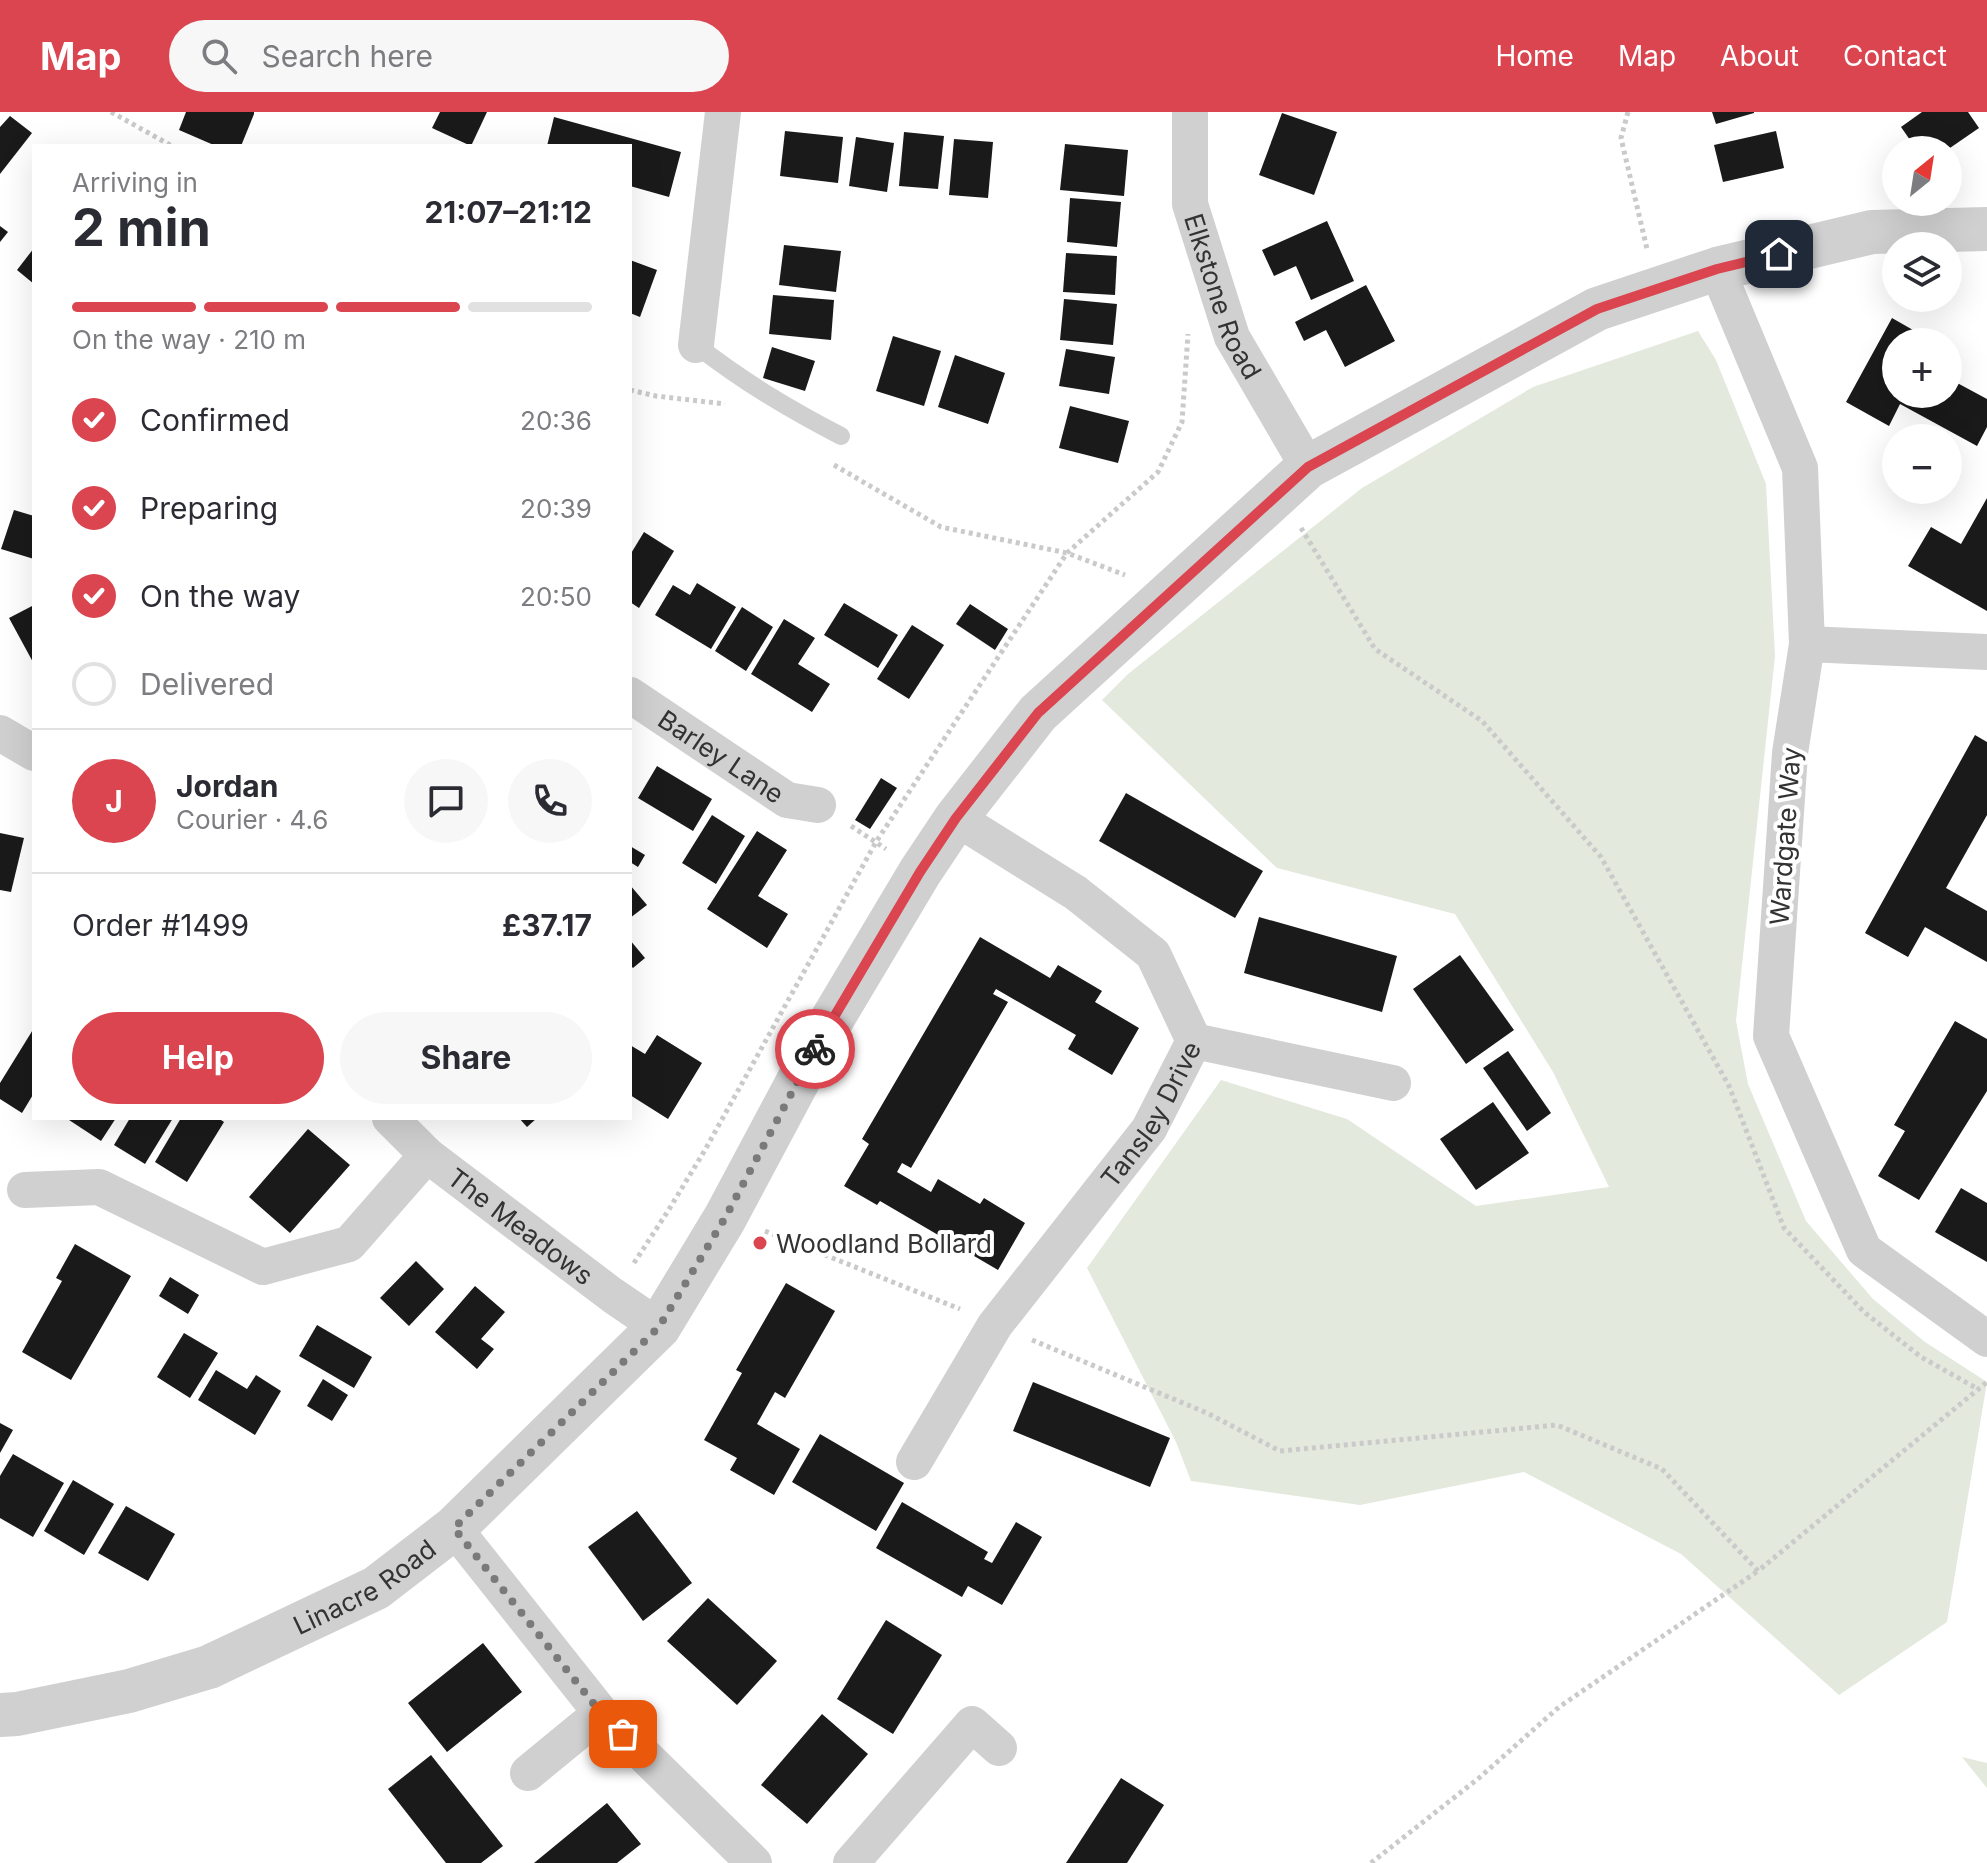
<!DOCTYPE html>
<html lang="en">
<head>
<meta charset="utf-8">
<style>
	:root { --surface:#fff; --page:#f7f7f7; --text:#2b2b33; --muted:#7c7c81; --line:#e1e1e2; --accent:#da454f }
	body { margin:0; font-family:Inter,sans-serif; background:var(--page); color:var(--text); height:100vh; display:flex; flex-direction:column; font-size:30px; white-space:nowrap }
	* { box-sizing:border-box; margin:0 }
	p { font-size:26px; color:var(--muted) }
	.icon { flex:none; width:44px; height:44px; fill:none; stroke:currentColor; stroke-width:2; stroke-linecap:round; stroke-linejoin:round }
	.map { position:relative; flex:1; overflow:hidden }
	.side { position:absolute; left:32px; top:32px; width:600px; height:976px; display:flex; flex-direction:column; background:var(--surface); border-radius:0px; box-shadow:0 8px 32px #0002 }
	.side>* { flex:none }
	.needle { width:52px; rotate:30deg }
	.buttons { position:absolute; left:1882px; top:24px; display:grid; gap:16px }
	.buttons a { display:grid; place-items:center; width:80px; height:80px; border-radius:50%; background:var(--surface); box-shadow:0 8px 32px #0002; font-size:40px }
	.pin { position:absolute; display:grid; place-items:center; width:68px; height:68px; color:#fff; margin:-34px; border-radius:16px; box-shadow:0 4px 12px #0006 }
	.courier { position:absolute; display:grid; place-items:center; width:80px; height:80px; margin:-40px; border:6px solid #da454f; border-radius:50%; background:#fff; color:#222; box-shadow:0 2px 10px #0007 }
	.head em { font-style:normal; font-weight:700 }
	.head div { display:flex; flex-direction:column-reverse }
	.head { display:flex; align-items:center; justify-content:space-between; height:136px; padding:0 40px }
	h1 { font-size:52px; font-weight:700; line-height:60px }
	.bar { display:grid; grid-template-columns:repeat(4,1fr); gap:12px 8px; align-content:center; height:96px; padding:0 40px }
	.bar i { height:10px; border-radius:6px; background:var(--line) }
	.bar .active { background:var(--accent) }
	.bar p { grid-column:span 4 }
	.line { display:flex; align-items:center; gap:20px; padding:0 40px; border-top:2px solid var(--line) }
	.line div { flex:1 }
	.round { display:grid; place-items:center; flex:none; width:84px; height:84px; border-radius:42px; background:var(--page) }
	ol { padding:0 40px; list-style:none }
	li { display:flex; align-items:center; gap:24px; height:88px }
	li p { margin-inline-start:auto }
	li .icon { padding:8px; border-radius:50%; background:var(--accent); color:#fff; stroke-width:4 }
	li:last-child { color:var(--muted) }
	li i { width:44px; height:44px; border:4px solid var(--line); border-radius:50% }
	.action { display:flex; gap:16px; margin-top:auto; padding:16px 40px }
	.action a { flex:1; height:92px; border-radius:48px; background:var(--accent); color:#fff; font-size:32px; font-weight:700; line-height:92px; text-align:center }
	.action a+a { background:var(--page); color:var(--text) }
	header { display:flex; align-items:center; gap:48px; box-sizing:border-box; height:112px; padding:0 40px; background:var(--accent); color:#fff }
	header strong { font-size:38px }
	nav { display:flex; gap:44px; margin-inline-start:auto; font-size:28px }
	.search { width:560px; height:72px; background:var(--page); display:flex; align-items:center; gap:20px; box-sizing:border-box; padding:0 28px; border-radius:44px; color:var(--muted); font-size:30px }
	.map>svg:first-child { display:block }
	.green { fill:#e3e9dd }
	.building { fill:#1a1a1a }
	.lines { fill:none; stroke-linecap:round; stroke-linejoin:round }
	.path { stroke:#cacaca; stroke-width:5; stroke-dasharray:4 4; stroke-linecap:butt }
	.service { stroke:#d0d0d0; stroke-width:18 }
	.minor { stroke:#d0d0d0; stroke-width:36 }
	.tertiary { stroke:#d0d0d0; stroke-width:44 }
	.done { stroke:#7a7a7a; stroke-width:8; stroke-dasharray:0 14.4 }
	.route { stroke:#da454f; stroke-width:10 }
	.poi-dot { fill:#da454f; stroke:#fff; stroke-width:3 }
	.labels { text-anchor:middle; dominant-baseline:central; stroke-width:8; stroke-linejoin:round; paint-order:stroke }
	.street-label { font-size:26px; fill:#333; stroke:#fff }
	.poi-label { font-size:26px; fill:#333; stroke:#fff; text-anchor:start }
</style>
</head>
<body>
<header>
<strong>Map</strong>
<div class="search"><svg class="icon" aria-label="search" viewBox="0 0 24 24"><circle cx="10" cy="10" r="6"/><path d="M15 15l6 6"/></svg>Search here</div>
<nav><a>Home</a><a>Map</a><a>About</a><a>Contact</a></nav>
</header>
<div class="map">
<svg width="1987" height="1751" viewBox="0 0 1987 1751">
	<rect width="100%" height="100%" fill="#fff"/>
	<g class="green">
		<path d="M1698,219l18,29 50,124 9,172 -39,365 12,63 58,137 67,78 52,43 62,40 -40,240 -108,73 -158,-141 -157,-82 -164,33 -169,-24 -15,-39 -89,-174 134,-188 126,39 129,87 133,-19 -56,-115 -98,-158 -178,-46 -175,-168 26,-26 234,-186 171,-101z"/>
		<path d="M1962,1645l25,6v25z"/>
	</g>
	<g class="building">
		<path d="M186,0h68v2l-13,32h-25l-37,-16z"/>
		<path d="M440,0h47l-16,34 -39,-18z"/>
		<path d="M1712,0h42v1l-38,11z"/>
		<path d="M1922,0h46l11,16 -32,22h-30l-16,-23z"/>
		<path d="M1282,1l55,19 -23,63 -55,-20z"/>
		<path d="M10,4l22,17 -32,41v-47z"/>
		<path d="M554,5l127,35 -12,45 -39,-11v-40h-83z"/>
		<path d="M785,19l58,6 -5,46 -58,-7z"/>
		<path d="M1776,19l8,37 -61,14 -9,-37z"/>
		<path d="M904,20l40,4 -6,53 -39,-3z"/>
		<path d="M856,25l38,6 -7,49 -38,-6z"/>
		<path d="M954,27l39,3 -5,56 -39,-3z"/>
		<path d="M1065,32l63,6 -4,46 -64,-6z"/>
		<path d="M1070,86l51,4 -4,45 -50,-5z"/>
		<path d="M1327,109l27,60 -43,19 -15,-34 -22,10 -12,-26z"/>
		<path d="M0,114l8,6 -8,10z"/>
		<path d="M784,133l57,6 -5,41 -57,-7z"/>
		<path d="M34,136v36l-17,-14z"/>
		<path d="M1066,141l51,3 -2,39 -52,-3z"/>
		<path d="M630,148l27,10 -17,47 -10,-4z"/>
		<path d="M1366,173l29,56 -50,26 -19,-37 -22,11 -9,-19z"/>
		<path d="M773,183l61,5 -3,40 -62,-6z"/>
		<path d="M1064,187l53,5 -4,41 -53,-5z"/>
		<path d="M1892,206l42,24h-38v52h52v-16l39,21v28l-10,19 -77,-42 -11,22 -43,-24z"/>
		<path d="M893,224l48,15 -17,55 -48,-15z"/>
		<path d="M772,235l43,14 -10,30 -42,-13z"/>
		<path d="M1066,237l49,8 -6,37 -50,-8z"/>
		<path d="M955,243l50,18 -17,51 -50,-17z"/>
		<path d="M1070,294l59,15 -11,42 -59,-15z"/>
		<path d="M1987,386v113l-79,-45 23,-39 30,17z"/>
		<path d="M14,398l20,6v43l-33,-10z"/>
		<path d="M644,420l30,19 -35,57 -9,-6v-47z"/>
		<path d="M697,471l39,24 -25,42 -56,-34 18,-30 17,10z"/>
		<path d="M844,491l54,32 -20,33 -54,-33z"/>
		<path d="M970,492l38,25 -13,21 -39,-26z"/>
		<path d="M34,493v59l-25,-46z"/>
		<path d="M742,495l31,20 -27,44 -31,-20z"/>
		<path d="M784,507l31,19 -17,26 32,20 -18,28 -61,-38z"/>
		<path d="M912,513l32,20 -35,54 -32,-20z"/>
		<path d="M1975,623l12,7v73l-41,73 41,23v51l-62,-35 -17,30 -43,-24z"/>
		<path d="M657,654l55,33 -19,32 -55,-33z"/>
		<path d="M881,666l16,10 -27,41 -15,-9z"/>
		<path d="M1126,681l137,78 -28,47 -136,-77z"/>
		<path d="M712,703l33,21 -29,48 -34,-21z"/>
		<path d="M757,719l30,19 -29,46 30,18 -21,34 -60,-39z"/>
		<path d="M0,721l24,5 -13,54 -11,-2z"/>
		<path d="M630,734l15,9 -7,12 -8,-5z"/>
		<path d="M630,773l17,20 -17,13z"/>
		<path d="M1259,805l138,39 -15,56 -138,-39z"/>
		<path d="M980,825l70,41 8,-13 44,26 -7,11 44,26 -27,47 -44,-26 8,-14 -80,-46 -3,5 15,8 -97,166 -9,-5 -5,9 34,20 7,-13 42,25 4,-6 41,25 -27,47 -118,-69 -3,4 -33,-19 25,-42 -7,-5z"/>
		<path d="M630,828l15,18 -12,10 -3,-3z"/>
		<path d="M1460,843l54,75 -48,34 -53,-75z"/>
		<path d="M1955,909l32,18v52l-68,109 -41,-24 27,-45 -11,-6z"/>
		<path d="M34,916v65l-12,20 -22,-14v-16z"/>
		<path d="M657,923l45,28 -34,56 -38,-24v-50l15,9z"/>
		<path d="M1508,939l43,62 -24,18 -44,-63z"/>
		<path d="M1493,990l36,51 -53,37 -36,-51z"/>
		<path d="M66,1006h50l-15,23z"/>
		<path d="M130,1006h43l-28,46 -31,-19z"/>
		<path d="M181,1006h37l6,4 -37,60 -32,-20z"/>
		<path d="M519,1006h18l-10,9z"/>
		<path d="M308,1017l42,36 -60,68 -41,-36z"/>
		<path d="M1961,1076l26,15v59l-52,-30z"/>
		<path d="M75,1132l56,32 -60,104 -49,-28 40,-71 -6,-3z"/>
		<path d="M416,1149l28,28 -35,37 -29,-28z"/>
		<path d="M170,1165l29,18 -11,19 -29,-18z"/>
		<path d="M786,1171l49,28 -50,87 -10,-6 -18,32 43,25 -26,46 -44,-25 7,-12 -33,-18 38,-67 -6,-3z"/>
		<path d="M475,1174l30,26 -24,27 13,10 -17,20 -42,-37z"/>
		<path d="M317,1213l55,32 -18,31 -55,-32z"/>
		<path d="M184,1221l34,20 -28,45 -33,-21z"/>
		<path d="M216,1258l31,19 9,-14 25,16 -26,44 -57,-35z"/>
		<path d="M323,1267l25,16 -16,26 -25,-15z"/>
		<path d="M1033,1270l137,56 -20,49 -137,-56z"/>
		<path d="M0,1311l13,7 -13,23z"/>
		<path d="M820,1322l84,49 -28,48 -84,-49z"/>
		<path d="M13,1342l51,29 -31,54 -33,-19v-42z"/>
		<path d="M73,1368l41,24 -30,51 -40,-24z"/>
		<path d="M902,1390l86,50 -4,7 8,4 24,-41 26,15 -40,68 -34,-19 -6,11 -86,-49z"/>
		<path d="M126,1394l49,28 -27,47 -50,-28z"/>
		<path d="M637,1399l55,72 -49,38 -55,-74z"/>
		<path d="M708,1486l69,63 -40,44 -70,-64z"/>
		<path d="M886,1508l56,35 -49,79 -56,-35z"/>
		<path d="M483,1531l39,49 -75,60 -39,-49z"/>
		<path d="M822,1602l46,40 -61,70 -46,-39z"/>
		<path d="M431,1643l72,91 -22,17h-35l-58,-74z"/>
		<path d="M1121,1666l43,27 -37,58h-61z"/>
		<path d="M607,1691l34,41 -24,19h-83z"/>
	</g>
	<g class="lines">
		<g class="path">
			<path d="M111,0l61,34"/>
			<path d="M1628,0l-7,26 26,111"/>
			<path d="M630,278l26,6 69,8"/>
			<path d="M834,353l107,62 126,26 58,22"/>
			<path d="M1301,416l74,121 107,72 119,136 128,229 55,142 80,84 57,45 57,32"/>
			<path d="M851,714l35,23"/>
			<path d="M765,1119l195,78"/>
			<path d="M634,1151l34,-52 37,-61 171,-308 191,-289 91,-81 24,-50 6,-88"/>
			<path d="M1032,1228l175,73 73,38 277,-26 105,44 96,102 229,-189"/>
			<path d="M1371,1751l108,-85 80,-71 199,-136"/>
		</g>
		<path class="service" d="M696,233c48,37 91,63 145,91"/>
		<g class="minor">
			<path id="s1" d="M1190,0v92l42,133 76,130"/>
			<path d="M1717,157l83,199 7,176 -17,109 -19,283 93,214 123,89"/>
			<path d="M696,233l27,-233"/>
			<path d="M1807,532l180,8"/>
			<path id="s2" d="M630,583l157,105 31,5"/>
			<path d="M0,621l34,20"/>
			<path d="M1194,929l199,42"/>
			<path id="s3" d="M390,1006l37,37 185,140 47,32"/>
			<path d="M25,1078l74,-3 164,80 86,-23 78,-89"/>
			<path id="s4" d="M914,1350l81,-137 154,-196 45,-88 -41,-87 -77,-61 -120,-75"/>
			<path d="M454,1416l147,185 153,150"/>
			<path d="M528,1661l73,-60"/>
			<path d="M851,1751l121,-139 27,24"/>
		</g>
		<path class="tertiary" id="s5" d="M0,1603l17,-1 112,-23 80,-24 167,-79 78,-60 205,-201 66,-109 96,-180 99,-166 36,-54 82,-105 270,-246 289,-158 120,-40 155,-37 115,-3"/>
	</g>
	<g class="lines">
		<path class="done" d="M623,1622l-22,-21 -147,-185 205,-201 66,-109 90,-169"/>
		<path class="route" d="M815,937l105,-177 36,-54 82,-105 270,-246 289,-158 120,-40 62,-15"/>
	</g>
	<circle class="poi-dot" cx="760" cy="1131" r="8"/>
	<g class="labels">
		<g class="street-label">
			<text stroke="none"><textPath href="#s1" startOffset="190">Elkstone Road</textPath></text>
			<text stroke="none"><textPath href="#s2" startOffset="110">Barley Lane</textPath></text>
			<text transform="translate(1785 724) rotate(-86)">Wardgate Way</text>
			<text stroke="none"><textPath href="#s4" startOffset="422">Tansley Drive</textPath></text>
			<text stroke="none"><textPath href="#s3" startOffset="170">The Meadows</textPath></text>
			<text stroke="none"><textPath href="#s5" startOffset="390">Linacre Road</textPath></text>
		</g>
		<g class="poi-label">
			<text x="776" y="1131">Woodland Bollard</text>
		</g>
	</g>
</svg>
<div class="buttons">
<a><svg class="needle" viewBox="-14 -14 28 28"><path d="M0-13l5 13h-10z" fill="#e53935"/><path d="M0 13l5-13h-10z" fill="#7c7c81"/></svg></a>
<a><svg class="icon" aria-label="layers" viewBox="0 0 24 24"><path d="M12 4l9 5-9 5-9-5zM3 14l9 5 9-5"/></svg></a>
<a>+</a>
<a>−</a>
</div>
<div class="pin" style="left:623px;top:1622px;background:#ea580c"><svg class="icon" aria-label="bag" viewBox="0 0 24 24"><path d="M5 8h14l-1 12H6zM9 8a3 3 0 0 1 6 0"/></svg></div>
<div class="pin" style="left:1779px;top:142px;background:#1f2937"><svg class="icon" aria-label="home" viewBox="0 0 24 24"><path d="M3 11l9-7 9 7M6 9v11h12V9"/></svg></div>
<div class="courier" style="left:815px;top:937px"><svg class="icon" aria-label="bike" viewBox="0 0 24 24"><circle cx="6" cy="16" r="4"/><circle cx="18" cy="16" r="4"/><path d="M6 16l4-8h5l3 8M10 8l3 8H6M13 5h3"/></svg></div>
<section class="side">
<div class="head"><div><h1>2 min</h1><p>Arriving in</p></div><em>21:07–21:12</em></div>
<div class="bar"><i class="active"></i><i class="active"></i><i class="active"></i><i></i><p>On the way · 210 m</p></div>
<ol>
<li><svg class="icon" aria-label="check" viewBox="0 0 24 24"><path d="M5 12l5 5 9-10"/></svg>Confirmed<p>20:36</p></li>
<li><svg class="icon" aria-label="check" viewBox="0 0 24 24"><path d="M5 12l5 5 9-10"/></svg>Preparing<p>20:39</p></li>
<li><svg class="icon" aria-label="check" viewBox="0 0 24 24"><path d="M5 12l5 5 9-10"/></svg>On the way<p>20:50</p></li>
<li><i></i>Delivered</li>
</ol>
<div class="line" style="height:144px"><b class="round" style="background:var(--accent);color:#fff">J</b><div><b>Jordan</b><p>Courier · 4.6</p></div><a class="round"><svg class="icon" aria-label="chat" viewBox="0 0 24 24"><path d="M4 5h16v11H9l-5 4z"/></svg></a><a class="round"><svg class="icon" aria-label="phone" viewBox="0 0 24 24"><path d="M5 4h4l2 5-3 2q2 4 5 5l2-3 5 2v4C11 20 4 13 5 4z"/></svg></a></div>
<div class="line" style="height:104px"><div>Order #1499</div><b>£37.17</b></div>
<div class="action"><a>Help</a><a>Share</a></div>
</section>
</div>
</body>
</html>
